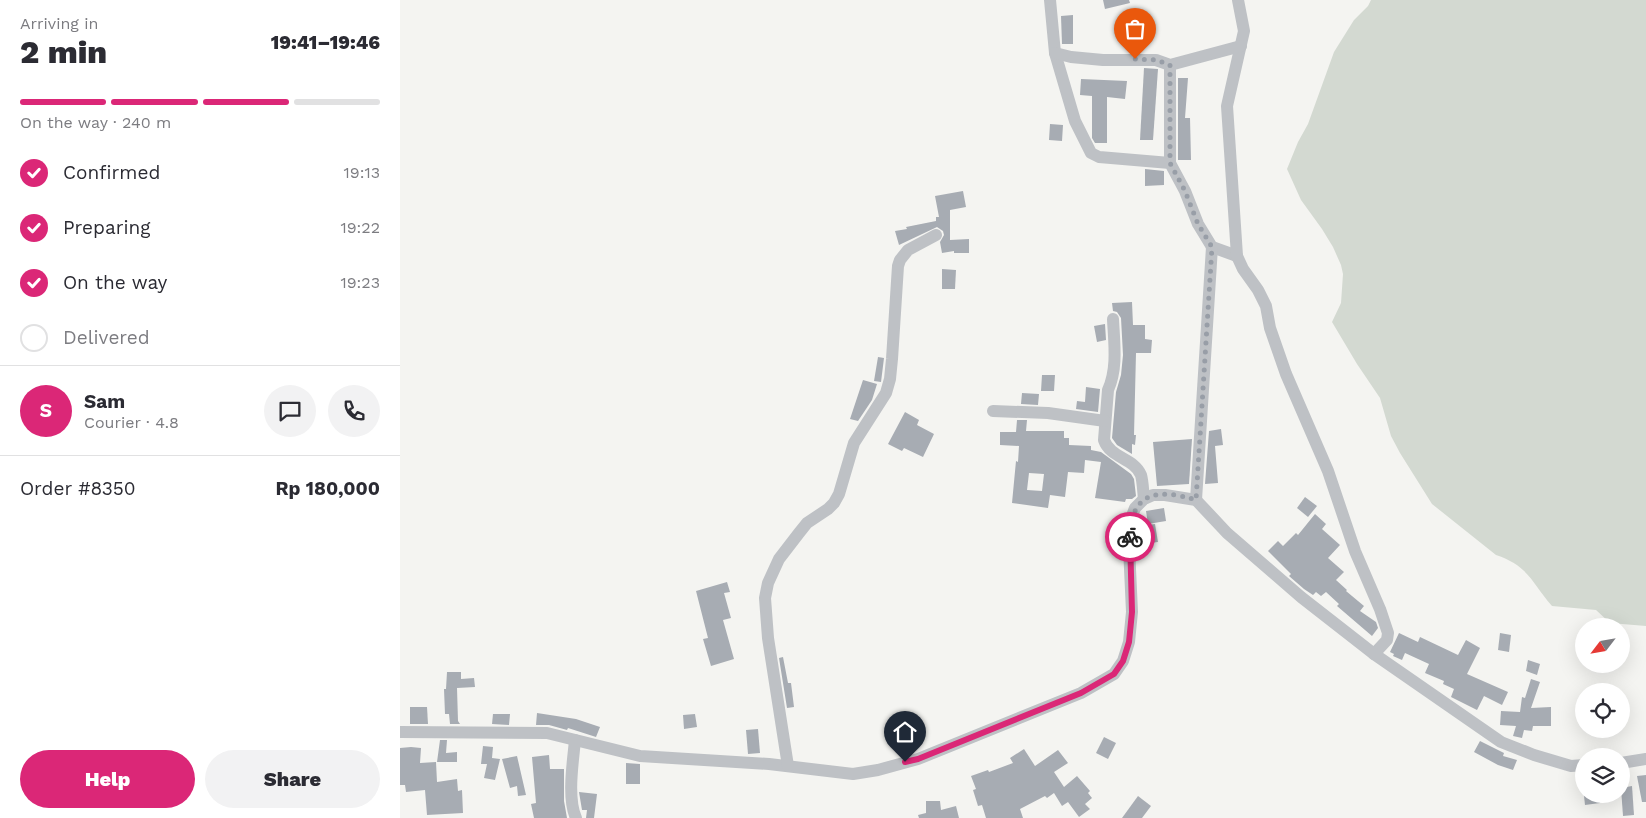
<!DOCTYPE html>
<html lang="en">
<head>
<meta charset="utf-8">
<style>
	:root { --surface:#fff; --page:#f2f2f3; --text:#2b2b33; --muted:#7c7c81; --line:#e1e1e2; --accent:#db2777 }
	body { margin:0; font-family:"Work Sans",sans-serif; background:var(--page); color:var(--text); height:100vh; display:flex; flex-direction:column; font-size:19px; white-space:nowrap }
	* { box-sizing:border-box; margin:0 }
	p { font-size:16px; color:var(--muted) }
	.icon { flex:none; width:28px; height:28px; fill:none; stroke:currentColor; stroke-width:2; stroke-linecap:round; stroke-linejoin:round }
	.map { position:relative; flex:1; overflow:hidden }
	.details { display:flex; flex-direction:column; background:var(--surface); width:400px }
	.details>* { flex:none }
	.needle { width:32px; rotate:239deg }
	.tools { position:absolute; left:1175px; top:618px; display:grid; gap:10px }
	.tools a { display:grid; place-items:center; width:55px; height:55px; border-radius:50%; background:var(--surface); box-shadow:0 5px 20px #0002; font-size:25px }
	.pin { position:absolute; display:grid; place-items:center; width:42px; height:42px; color:#fff; margin:-51px -21px; border-radius:50% 50% 50% 0; rotate:-45deg; box-shadow:0 0 5px #0007 }
	.pin .icon { rotate:45deg }
	.courier { position:absolute; display:grid; place-items:center; width:50px; height:50px; margin:-25px; border:4px solid #db2777; border-radius:50%; background:#fff; color:#222; box-shadow:0 1px 6px #0007 }
	.overview em { font-style:normal; font-weight:800 }
	.overview div { display:flex; flex-direction:column-reverse }
	.overview { display:flex; align-items:center; justify-content:space-between; height:85px; padding:0 20px }
	h1 { font-size:32px; font-weight:800; line-height:38px }
	.bar { display:grid; grid-template-columns:repeat(4,1fr); gap:8px 5px; align-content:center; height:60px; padding:0 20px }
	.bar i { height:6px; border-radius:4px; background:var(--line) }
	.bar .on { background:var(--accent) }
	.bar p { grid-column:span 4 }
	.line { display:flex; align-items:center; gap:12px; padding:0 20px; border-top:1px solid var(--line) }
	.line div { flex:1 }
	.round { display:grid; place-items:center; flex:none; width:52px; height:52px; border-radius:26px; background:var(--page) }
	ol { padding:0 20px; list-style:none }
	li { display:flex; align-items:center; gap:15px; height:55px }
	li p { margin-inline-start:auto }
	li .icon { padding:5px; border-radius:50%; background:var(--accent); color:#fff; stroke-width:4 }
	li:last-child { color:var(--muted) }
	li i { width:28px; height:28px; border:2px solid var(--line); border-radius:50% }
	.action { display:flex; gap:10px; margin-top:auto; padding:10px 20px }
	.action a { flex:1; height:58px; border-radius:30px; background:var(--accent); color:#fff; font-size:20px; font-weight:800; line-height:58px; text-align:center }
	.action a+a { background:var(--page); color:var(--text) }
	main { display:flex; flex:1; min-height:0 }
	.map>svg:first-child { display:block }
	.green { fill:#d3d9d1 }
	.building { fill:#a7acb3; fill-rule:evenodd }
	.lines { fill:none; stroke-linecap:round; stroke-linejoin:round }
	.minor { stroke:#bec1c5; stroke-width:12 }
	.done { stroke:#989ea7; stroke-width:5; stroke-dasharray:0 9 }
	.route { stroke:#db2777; stroke-width:6 }
</style>
</head>
<body>
<main>
<section class="details">
<div class="overview"><div><h1>2 min</h1><p>Arriving in</p></div><em>19:41–19:46</em></div>
<div class="bar"><i class="on"></i><i class="on"></i><i class="on"></i><i></i><p>On the way · 240 m</p></div>
<ol>
<li><svg class="icon" aria-label="check" viewBox="0 0 24 24"><path d="M5 12l5 5 9-10"/></svg>Confirmed<p>19:13</p></li>
<li><svg class="icon" aria-label="check" viewBox="0 0 24 24"><path d="M5 12l5 5 9-10"/></svg>Preparing<p>19:22</p></li>
<li><svg class="icon" aria-label="check" viewBox="0 0 24 24"><path d="M5 12l5 5 9-10"/></svg>On the way<p>19:23</p></li>
<li><i></i>Delivered</li>
</ol>
<div class="line" style="height:90px"><b class="round" style="background:var(--accent);color:#fff">S</b><div><b>Sam</b><p>Courier · 4.8</p></div><a class="round"><svg class="icon" aria-label="chat" viewBox="0 0 24 24"><path d="M4 5h16v11H9l-5 4z"/></svg></a><a class="round"><svg class="icon" aria-label="phone" viewBox="0 0 24 24"><path d="M5 4h4l2 5-3 2q2 4 5 5l2-3 5 2v4C11 20 4 13 5 4z"/></svg></a></div>
<div class="line" style="height:65px"><div>Order #8350</div><b>Rp 180,000</b></div>
<div class="action"><a>Help</a><a>Share</a></div>
</section>
<div class="map">
<svg width="1246" height="818" viewBox="0 0 1246 818">
	<rect width="100%" height="100%" fill="#f4f4f1"/>
	<path class="green" d="M971,0h275v626l-36,-3 -14,-13 -44,-4c-20,-23 -23,-40 -56,-51l-64,-51 -32,-51 -9,-17 -11,-38 -23,-34 -25,-42 9,-19 2,-29 -2,-9 -8,-18 -11,-18 -21,-29 -14,-31 11,-27 10,-18 26,-72 20,-32 14,-14z"/>
	<g class="building">
		<path d="M703,0h26l1,3 -25,6z"/>
		<path d="M673,15v29h-11l-1,-28z"/>
		<path d="M744,68l14,1 -5,71h-13z"/>
		<path d="M778,78h10l-3,40h5l1,42h-13z"/>
		<path d="M681,79l46,2 -2,18 -18,-2v46h-12l-3,-5v-42l-12,-1z"/>
		<path d="M650,124l13,1 -1,16 -13,-1z"/>
		<path d="M745,169l19,2v14l-19,1z"/>
		<path d="M563,191l3,16 -16,3v30l19,-1v14h-15v-2l-12,2 -2,-11 4,-7 -1,-4 -6,-4 -38,18 -4,-14 12,-2 -1,-2 30,-6v-4h3l-4,-21z"/>
		<path d="M542,269l14,1 -1,19h-13z"/>
		<path d="M732,302l1,23h12v14l7,1 -1,13h-15l-2,82h2l-1,10 -3,-1v10l-15,-9 -5,-7 4,-46 5,-17 2,-20 -2,-37 -4,-6 -4,-1 -1,-8z"/>
		<path d="M705,324l1,16 -9,2 -3,-16z"/>
		<path d="M478,357l6,1 -3,24 -7,-1z"/>
		<path d="M642,375h13l-1,16h-13z"/>
		<path d="M463,380l14,4 -5,16 -14,21 -8,-2z"/>
		<path d="M686,387l14,2 -2,23 -22,-3 1,-8 8,1z"/>
		<path d="M622,393l17,1 -1,11 -17,-1z"/>
		<path d="M505,412l14,8 -2,5 17,9 -11,23 -19,-9 -2,3 -14,-7z"/>
		<path d="M617,420h10l-1,11h38v7h5v7l22,1v4l10,2 30,22 3,5 2,17 -4,3h-6l-1,3 -30,-4 6,-36 -16,-2 -1,13 -16,-1 -3,25 -15,-2 -2,13 -36,-5 4,-42 2,1 1,-16 -19,-1v-13h16zM629,473l15,1 -2,17 -15,-1z"/>
		<path d="M821,429l2,16 -8,1 3,37 -13,1 4,-53z"/>
		<path d="M792,439l-3,45 -32,2 -4,-44z"/>
		<path d="M905,497l12,9 -9,11 -11,-9z"/>
		<path d="M764,508l2,13 -18,3 -2,-13z"/>
		<path d="M915,514l11,10 -4,5 18,16 -12,13 16,14 -8,8 11,10 -1,1 18,15 -4,5 16,11 2,6 -6,8 -35,-30 2,-2 -13,-12 -5,4 -5,-4 -3,3 -9,-6 -15,-13 2,-2 -23,-23 10,-10 5,5 13,-13 2,2z"/>
		<path d="M755,524l3,18 -17,2 -3,-18z"/>
		<path d="M327,582l3,10 -6,1 7,25 -8,2 11,39 -23,7 -8,-27 5,-1 -12,-47z"/>
		<path d="M999,633l19,9 2,-5 38,18 8,-15 14,8 -13,26 41,18 -6,13 -18,-9 -7,14 -26,-13 3,-8 -11,-5 1,-3 -19,-8 4,-9 -24,-11 -3,7 -9,-4 1,-2 -4,-2z"/>
		<path d="M1100,633l11,2 -2,17 -11,-2z"/>
		<path d="M383,657l5,26h3l3,24 -7,1 -8,-50z"/>
		<path d="M1128,660l12,4 -3,11 -11,-4z"/>
		<path d="M47,672h14v7l13,-1 1,9 -18,1 1,33 2,3h-10l-1,-10h-4l-1,-25h2z"/>
		<path d="M1131,679l9,3 -9,26 20,-1v19h-18l-1,5 -8,-1 -2,8 -9,-2 3,-10 -16,-1 1,-14 19,1 2,-15 3,1z"/>
		<path d="M10,707h17l1,17h-18z"/>
		<path d="M137,713l39,6 24,8 -4,10 -28,-9 -1,2 -18,-5h-13z"/>
		<path d="M93,714h17l-1,11 -17,-1z"/>
		<path d="M295,714l2,13 -13,2 -1,-14z"/>
		<path d="M358,729l2,24 -12,1 -2,-24z"/>
		<path d="M704,737l12,6 -8,16 -12,-6z"/>
		<path d="M40,740h7l-1,13 11,-1v10h-20z"/>
		<path d="M1080,741l24,12 -1,3 14,4 -4,10 -15,-5 -24,-13z"/>
		<path d="M83,746l10,1 -1,11 8,1 -5,21 -11,-2 3,-14h-6z"/>
		<path d="M11,747l10,1 -1,15 16,-1 1,20 20,-3 1,12 4,-1 1,23 -36,2 -2,-25 -19,2 -1,-7h-5v-37z"/>
		<path d="M624,749l11,17 23,-16 10,13 -14,9 10,15 13,-11 13,15 -2,2 4,5 -7,6 5,5 -11,8 -11,-15 -6,4 -8,-13 -7,5 -2,-2 -25,13 3,9h-37l-4,-13 -4,1 -5,-16 3,-1 -5,-13 17,-6 1,2 24,-9 -3,-5z"/>
		<path d="M149,755l1,14h14v32l3,17h-33l-3,-14 5,-1 -4,-46z"/>
		<path d="M117,756l9,39 -8,1 -1,-10 -7,2 -8,-29z"/>
		<path d="M226,763l14,1v20h-14z"/>
		<path d="M1246,775v27h-4l-5,-26z"/>
		<path d="M1232,786l2,29 -11,1 -2,-28z"/>
		<path d="M179,792l18,2 -3,24h-8l1,-8h-5z"/>
		<path d="M1198,794l2,9 -15,2 -1,-9z"/>
		<path d="M738,796l13,10 -9,12h-20z"/>
		<path d="M526,801h14l1,9 15,-4 3,12h-40l-1,-3 8,-2z"/>
	</g>
	<g class="lines">
		<g class="minor">
			<path d="M650,0l5,53 20,68 16,32 8,4 71,6 15,28 13,33 14,23 25,9"/>
			<path d="M838,0l6,31 -17,75 10,150 6,13 15,21 8,16 4,22 16,46 42,97 27,80 25,58 8,24 -1,7 -13,14"/>
			<path d="M655,53l16,4 32,3h53l14,5 71,-19"/>
			<path d="M770,163v-98"/>
			<path d="M713,319c1,23 5,49 -5,71l-4,50c6,18 30,18 37,35 2,7 2,16 3,24"/>
			<path d="M593,411l55,2 57,8"/>
			<path d="M796,500l16,-253"/>
			<path d="M0,732l147,1 93,23 129,8 84,10 25,-4 40,-11 163,-66 33,-19 9,-13 6,-19 3,-30 -3,-65 1,-26 5,-13 9,-9 9,-4h12l31,5 31,33 74,64 73,57 127,88 33,13 37,11 13,-1"/>
			<path d="M175,740c-2,22 -8,58 1,78"/>
			<path d="M1221,763l25,-4"/>
			<path d="M388,766l-20,-128 -3,-40 3,-15 11,-24 20,-26 8,-10 21,-14 6,-6 5,-9 15,-51 32,-50 4,-14 2,-20 6,-93 2,-6 8,-10 28,-15"/>
		</g>
	</g>
	<g class="lines">
		<path class="done" d="M730,537c1,-45 27,-49 66,-37l16,-253 -14,-23 -13,-33 -15,-28v-98l-14,-5 -21,-1"/>
		<path class="route" d="M505,762l13,-3 163,-66 33,-19 9,-13 6,-19 3,-30 -2,-75"/>
	</g>
</svg>
<div class="tools">
<a><svg class="needle" viewBox="-14 -14 28 28"><path d="M0-13l5 13h-10z" fill="#e53935"/><path d="M0 13l5-13h-10z" fill="#7c7c81"/></svg></a>
<a><svg class="icon" aria-label="locate" viewBox="0 0 24 24"><circle cx="12" cy="12" r="6"/><path d="M12 2v4M12 18v4M2 12h4M18 12h4"/></svg></a>
<a><svg class="icon" aria-label="layers" viewBox="0 0 24 24"><path d="M12 4l9 5-9 5-9-5zM3 14l9 5 9-5"/></svg></a>
</div>
<div class="pin" style="left:735px;top:59px;background:#ea580c"><svg class="icon" aria-label="bag" viewBox="0 0 24 24"><path d="M5 8h14l-1 12H6zM9 8a3 3 0 0 1 6 0"/></svg></div>
<div class="pin" style="left:505px;top:762px;background:#1f2937"><svg class="icon" aria-label="home" viewBox="0 0 24 24"><path d="M3 11l9-7 9 7M6 9v11h12V9"/></svg></div>
<div class="courier" style="left:730px;top:537px"><svg class="icon" aria-label="bike" viewBox="0 0 24 24"><circle cx="6" cy="16" r="4"/><circle cx="18" cy="16" r="4"/><path d="M6 16l4-8h5l3 8M10 8l3 8H6M13 5h3"/></svg></div>
</div>
</main>
</body>
</html>
